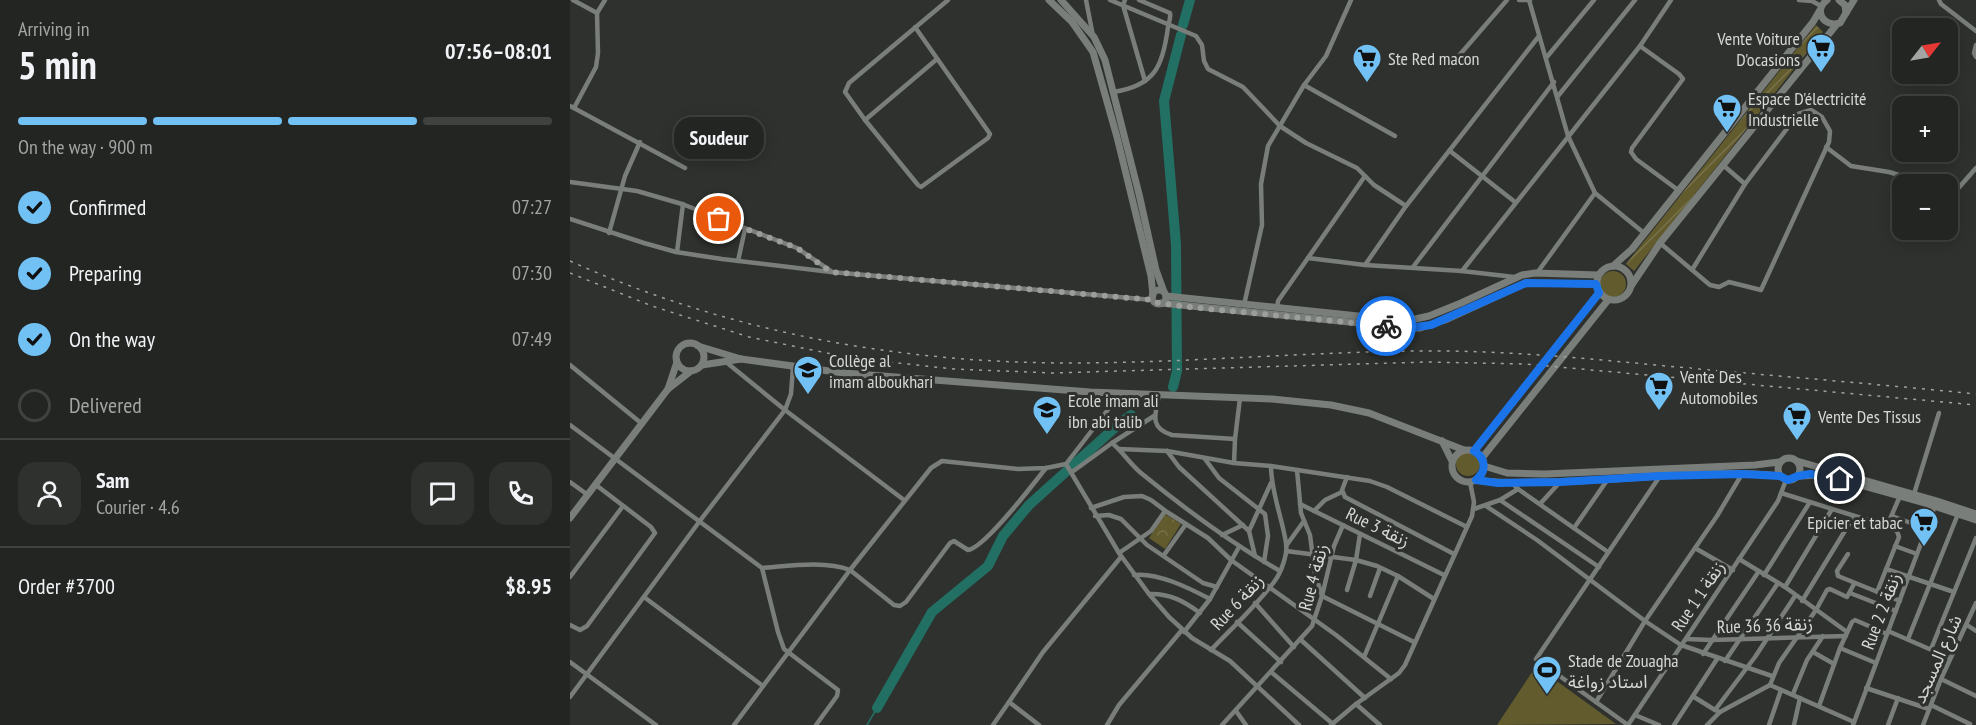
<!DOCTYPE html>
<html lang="en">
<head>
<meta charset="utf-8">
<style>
	:root { --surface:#232522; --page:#2f312f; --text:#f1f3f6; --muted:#a3a5a5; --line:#404240; --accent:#71c1f5 }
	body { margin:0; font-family:"PT Sans Narrow","Noto Sans Arabic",sans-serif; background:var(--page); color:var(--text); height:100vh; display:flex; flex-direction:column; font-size:22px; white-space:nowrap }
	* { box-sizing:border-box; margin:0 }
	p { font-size:20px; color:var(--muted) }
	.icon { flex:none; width:33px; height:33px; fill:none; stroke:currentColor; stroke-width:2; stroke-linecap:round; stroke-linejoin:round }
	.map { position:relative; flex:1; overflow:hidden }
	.sheet { display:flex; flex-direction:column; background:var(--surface); width:570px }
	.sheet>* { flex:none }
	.needle { width:39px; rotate:59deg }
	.fabs { position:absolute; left:1322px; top:18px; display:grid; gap:12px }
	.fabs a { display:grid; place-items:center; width:66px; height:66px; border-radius:12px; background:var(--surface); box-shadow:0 3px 15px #0003,0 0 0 2px var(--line); font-size:30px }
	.pin { position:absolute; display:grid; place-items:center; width:51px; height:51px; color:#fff; margin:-26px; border:3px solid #fff; border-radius:50%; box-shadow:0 2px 6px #0007 }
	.courier { position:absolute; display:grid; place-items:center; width:60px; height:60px; margin:-30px; border:4px solid #1a73e8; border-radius:50%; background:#fff; color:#222; box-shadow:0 2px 8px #0007 }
	.bubble { position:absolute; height:42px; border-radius:18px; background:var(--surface); box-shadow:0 3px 15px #0003,0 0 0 2px var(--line); font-size:20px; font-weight:700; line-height:42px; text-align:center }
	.summary em { font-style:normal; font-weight:700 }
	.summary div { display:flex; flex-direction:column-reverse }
	.summary { display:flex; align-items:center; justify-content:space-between; height:102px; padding:0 18px }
	h1 { font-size:39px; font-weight:700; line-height:45px }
	.bar { display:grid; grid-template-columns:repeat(4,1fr); gap:9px 6px; align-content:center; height:72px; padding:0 18px }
	.bar i { height:8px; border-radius:4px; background:var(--line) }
	.bar .active { background:var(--accent) }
	.bar p { grid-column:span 4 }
	.line { display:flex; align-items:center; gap:15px; padding:0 18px; border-top:2px solid var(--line) }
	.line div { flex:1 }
	.round { display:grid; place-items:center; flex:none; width:63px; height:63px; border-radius:18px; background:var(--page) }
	ol { padding:0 18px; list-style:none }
	li { display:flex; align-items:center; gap:18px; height:66px }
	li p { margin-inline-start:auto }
	li .icon { padding:6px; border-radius:50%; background:var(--accent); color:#111; stroke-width:4 }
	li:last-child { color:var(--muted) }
	li i { width:33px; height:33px; border:3px solid var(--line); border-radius:50% }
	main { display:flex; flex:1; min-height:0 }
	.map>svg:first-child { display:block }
	.grass { fill:#625b2d }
	.forest { fill:url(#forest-crowns) }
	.garden { fill:url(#garden-furrows) }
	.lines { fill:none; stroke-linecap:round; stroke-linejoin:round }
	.stream { stroke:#217063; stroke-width:1.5 }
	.river { stroke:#217063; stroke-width:10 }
	.street { stroke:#7a7e7a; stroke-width:4.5 }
	.secondary { stroke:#7a7e7a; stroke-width:7 }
	.rail { stroke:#a0a2a0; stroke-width:1.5; stroke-dasharray:3 6; stroke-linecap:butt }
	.done { stroke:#9c9e9b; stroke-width:6; stroke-dasharray:0 10.8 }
	.route { stroke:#1a73e8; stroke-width:8 }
	.labels { text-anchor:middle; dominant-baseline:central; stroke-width:6; stroke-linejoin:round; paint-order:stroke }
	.poi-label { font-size:18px; fill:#d6d8d6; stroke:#2f312e; text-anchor:start }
	.street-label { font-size:18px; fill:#d6d8d6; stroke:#2f312e }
</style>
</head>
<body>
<main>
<section class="sheet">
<div class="summary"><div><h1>5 min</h1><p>Arriving in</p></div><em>07:56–08:01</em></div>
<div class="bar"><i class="active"></i><i class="active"></i><i class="active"></i><i></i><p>On the way · 900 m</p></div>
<ol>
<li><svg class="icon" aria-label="check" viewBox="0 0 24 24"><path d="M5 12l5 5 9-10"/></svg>Confirmed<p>07:27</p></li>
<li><svg class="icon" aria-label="check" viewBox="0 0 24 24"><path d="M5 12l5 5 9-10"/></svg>Preparing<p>07:30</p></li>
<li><svg class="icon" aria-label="check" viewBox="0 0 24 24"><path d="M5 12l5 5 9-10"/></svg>On the way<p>07:49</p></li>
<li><i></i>Delivered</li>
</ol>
<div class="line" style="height:108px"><a class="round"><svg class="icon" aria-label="person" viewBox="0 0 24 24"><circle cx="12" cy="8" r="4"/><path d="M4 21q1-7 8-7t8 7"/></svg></a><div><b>Sam</b><p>Courier · 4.6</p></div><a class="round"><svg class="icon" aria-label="chat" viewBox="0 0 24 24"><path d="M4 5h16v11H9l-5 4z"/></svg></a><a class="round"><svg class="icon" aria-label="phone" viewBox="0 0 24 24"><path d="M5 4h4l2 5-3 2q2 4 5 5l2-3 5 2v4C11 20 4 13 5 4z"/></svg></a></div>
<div class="line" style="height:78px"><div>Order #3700</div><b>$8.95</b></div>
</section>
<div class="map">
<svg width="1406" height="725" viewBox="0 0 1406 725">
	<defs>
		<pattern id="forest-crowns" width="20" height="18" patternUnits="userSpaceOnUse" patternTransform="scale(1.5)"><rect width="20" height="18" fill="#625b2d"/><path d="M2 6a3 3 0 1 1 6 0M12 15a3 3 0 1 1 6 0" fill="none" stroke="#78724b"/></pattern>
		<pattern id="garden-furrows" width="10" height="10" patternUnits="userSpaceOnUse" patternTransform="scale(1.5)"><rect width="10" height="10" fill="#625b2d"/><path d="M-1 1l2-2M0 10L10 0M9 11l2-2" fill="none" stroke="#78724b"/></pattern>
	</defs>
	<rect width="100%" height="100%" fill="#2f312e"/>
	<g class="grass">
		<circle cx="1043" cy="284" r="13"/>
		<circle cx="898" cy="464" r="12"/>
		<path d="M966,666l80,58 -119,1z"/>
	</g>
	<path class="forest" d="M595,514l16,10 -16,25 -16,-11z"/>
	<path class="garden" d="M1246,25l7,7 -189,239 -8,-7z"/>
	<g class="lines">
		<path class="stream" d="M297,725l10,-17"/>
		<g class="river">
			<path d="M613,25l7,-25"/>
			<path d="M603,387l4,-16 -1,-126 -12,-144 17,-66"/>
			<path d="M307,708l55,-96 56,-46 15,-30 26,-31 91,-82 11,-8"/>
		</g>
		<g class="street">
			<path d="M3,0l24,13"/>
			<path d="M516,0l7,36"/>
			<path d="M540,0l86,36 6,9 2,16 4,8 35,18 37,39 26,17 51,25 17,17 32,21"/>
			<path d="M555,0l-2,5 22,76"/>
			<path d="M949,0h11"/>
			<path d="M959,0l39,136 27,57 49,40"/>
			<path d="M1229,0l13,1 9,5"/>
			<path d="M1369,0l2,4 35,27"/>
			<path d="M345,27l75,107 -2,4 -67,49 -3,-2 -53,-65 -20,-28 4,-9 99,-83"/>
			<path d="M1406,45l-2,8 2,4"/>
			<path d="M1070,46l39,28 4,5 -51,69 -1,4 5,7 42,31"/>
			<path d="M976,58l48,-58"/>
			<path d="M880,66l57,-66"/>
			<path d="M734,85l91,51"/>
			<path d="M543,92c42,-6 50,-26 55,-65 1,-6 3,-9 2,-14l-31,-13"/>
			<path d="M988,96l77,-96"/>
			<path d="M0,106l115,62"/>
			<path d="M4,108l22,-41 2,-14 -1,-40 8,-13"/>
			<path d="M295,120l72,-61"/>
			<path d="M1256,147l25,19 38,6 39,12"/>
			<path d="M880,151l65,51"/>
			<path d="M1153,165l22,19"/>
			<path d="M0,182l67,9 45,13 115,44 34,23"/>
			<path d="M1377,192h8l21,-24"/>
			<path d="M0,219l74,24 32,9 46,7 109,13 322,28"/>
			<path d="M39,233l16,-57 15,-34"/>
			<path d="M1090,243l50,42 9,2 10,-5 32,8 68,-148 1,-11 -8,-14 -11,-7 -13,4 -53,70 -53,86"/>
			<path d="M107,252l6,-48"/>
			<path d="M738,258l57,7"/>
			<path d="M168,261l7,-32"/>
			<path d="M843,267l141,-185"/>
			<path d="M892,271l178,-225 31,-46"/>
			<path d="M967,273l58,-80"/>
			<path d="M944,277l-52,-6 -97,-6 41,-59 133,-170"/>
			<path d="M674,305l18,-80 -1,-41 7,-38 36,-61 22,-29 25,-56"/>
			<path d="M707,308l1,-7 87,-125"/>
			<path d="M156,362l59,48 119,90"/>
			<path d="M0,365l71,58"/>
			<path d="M589,396c-4,18 -10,32 13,39l63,4 5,-41"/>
			<path d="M0,425l192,143 16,64 6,17 54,41 -1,6 -21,29"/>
			<path d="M542,443c11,9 18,21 29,30 44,36 90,70 139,98"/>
			<path d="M549,449l48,2 67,12 37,3 99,15 17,6 80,40"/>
			<path d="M597,451l12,16 70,64 6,25"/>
			<path d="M635,459l14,19 46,36 3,22 -4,26"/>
			<path d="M664,463l1,-24"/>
			<path d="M496,464l53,89 30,41 20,23 23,21 38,23 69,64"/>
			<path d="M727,470l4,43 9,22 5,39 7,22 92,46"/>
			<path d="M502,472l40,-29 42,-27"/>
			<path d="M1090,476l-124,183 92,66 150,-224 8,-21"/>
			<path d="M777,477l-5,13 3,7 109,57"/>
			<path d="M0,482l18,13"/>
			<path d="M941,482l7,7 90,63"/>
			<path d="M1211,493l106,33 10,5 2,6 -22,55"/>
			<path d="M1344,494l25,-81"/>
			<path d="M930,500l99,67"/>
			<path d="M730,504l144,71"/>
			<path d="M970,504l20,-22"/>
			<path d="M916,506l51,34 108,81 36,24 91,31"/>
			<path d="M521,508l33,-11 18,-1 9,4 16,12 41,26 23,22 105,75 55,44"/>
			<path d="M904,509l26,-9 18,-11"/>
			<path d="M744,511l11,-11 17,-8"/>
			<path d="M525,516l14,-1 12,4 26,26 56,38 14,4"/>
			<path d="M1322,516l35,13"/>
			<path d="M1317,526l13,-30"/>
			<path d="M1004,528l34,-49"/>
			<path d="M679,531l22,-48"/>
			<path d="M652,535l21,-10"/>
			<path d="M716,546l18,-25"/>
			<path d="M1325,546l22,8"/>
			<path d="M1125,548l38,22"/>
			<path d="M716,551l70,9 21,6 21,10 36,23"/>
			<path d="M549,553l32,-22 14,-20"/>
			<path d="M1278,554l-11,17 1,5 62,25"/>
			<path d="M594,555l22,-31"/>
			<path d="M1169,559l46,28 62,45"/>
			<path d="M192,568c26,-2 63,-8 88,2l44,35 6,1 6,-4 44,-59 4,-2 14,9c17,-2 65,-66 78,-82"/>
			<path d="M1316,569l68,23"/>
			<path d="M564,575c23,-3 55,13 76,24"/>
			<path d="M1194,575l46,-73"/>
			<path d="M0,577l53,-71"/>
			<path d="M1215,587l47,-78"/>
			<path d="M777,590l9,-30 4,-26"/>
			<path d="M1280,593l46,18"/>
			<path d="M579,594c20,-1 35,7 51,19"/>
			<path d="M800,596l10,-28"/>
			<path d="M74,597l119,89"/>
			<path d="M1232,601l52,-85"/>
			<path d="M685,603l39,44"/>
			<path d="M667,622l44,40"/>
			<path d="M0,625l10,5 7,-4 68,-93 -4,-6 -55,-42"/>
			<path d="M1397,625l9,6"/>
			<path d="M1318,631l62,27"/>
			<path d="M614,632l26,-33 29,-52"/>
			<path d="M1116,639l26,1 134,-4"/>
			<path d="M1338,639l50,-125"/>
			<path d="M731,640l64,58"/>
			<path d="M1361,649l45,-111"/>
			<path d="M641,650c21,-22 45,-44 63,-68 7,-9 14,-28 12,-39 -4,-26 -15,-51 -15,-77"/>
			<path d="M1243,652l21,12"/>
			<path d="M1133,654l56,-83"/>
			<path d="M794,657l34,-81"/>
			<path d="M1155,661l53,-78"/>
			<path d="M0,662l86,63"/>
			<path d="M1306,663l-36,-15 12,-26 3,-2 32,14"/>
			<path d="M701,672l62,52"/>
			<path d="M1371,679l35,17"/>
			<path d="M1200,685l84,37"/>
			<path d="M1296,688l63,21"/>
			<path d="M1223,694l14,-34 16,-24"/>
			<path d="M0,697l129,-175 86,-112 6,-16 2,-27"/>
			<path d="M1124,697l21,13"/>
			<path d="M1026,702l49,-81 72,-105 25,-42"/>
			<path d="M786,704l24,21"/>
			<path d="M1361,705l39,19"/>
			<path d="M1249,706l21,-58"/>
			<path d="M666,711l10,14"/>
			<path d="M1150,712l50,-27 9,-22 37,-53 11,-20 3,-1 17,8 7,-13"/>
			<path d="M1065,715l24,10"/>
			<path d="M164,725l116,-155 81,-102 11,-7 76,8 28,-1 20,-4 54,-70"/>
			<path d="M423,725l16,-23"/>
			<path d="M469,725l-30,-23 34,-50 78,-95"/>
			<path d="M537,725l12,-20 63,-75"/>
			<path d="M652,725l90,-99 10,-30 12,-50 9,-21"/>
			<path d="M761,725l25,-21 43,-31 6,-8 67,-149 2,-14 -4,-20"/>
			<path d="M1104,725l43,-66"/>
			<path d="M1137,725l13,-13 -5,-2 40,-53 40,-61"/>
			<path d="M1199,725l12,-35"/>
			<path d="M1224,725l6,-27"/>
			<path d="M1283,725l82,-219"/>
			<path d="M1318,725l10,-27"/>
			<path d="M1353,725l18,-46 35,-76"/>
		</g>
		<g class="secondary">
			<path d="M479,0l23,22 21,30 24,85 34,139 2,19"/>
			<path d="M491,0l33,37 11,23 34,134 17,76 8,22"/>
			<path d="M1257,0c-14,11 -3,28 13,23l6,-10 -1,-8 -6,-5"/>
			<path d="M1276,13l8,-13"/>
			<circle cx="1044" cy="283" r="17"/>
			<path d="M1043,266l19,-17 181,-227 7,-12"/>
			<path d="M1061,286l29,-43 177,-219"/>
			<circle cx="589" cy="297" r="7"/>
			<path d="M596,296l240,25 23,-5 32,-13 61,-28 13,-2 63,2"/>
			<path d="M591,303l248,25h11l25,-8 81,-37 70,1"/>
			<circle cx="120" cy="357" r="14"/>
			<path d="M128,346l43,13 103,14 246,19 182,7 59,6 38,8 95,37"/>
			<path d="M132,365l39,-6"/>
			<path d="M98,389l9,-27"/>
			<path d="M872,441l10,20"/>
			<circle cx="898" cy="466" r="16"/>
			<path d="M904,451l125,-158"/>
			<circle cx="1219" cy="469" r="11"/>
			<path d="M912,458l126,-158"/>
			<path d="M1227,461l140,40 39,13"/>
			<path d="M914,466l23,7 38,1 210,-9 24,-3"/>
			<path d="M1228,476l26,-1 104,29 48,16"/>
			<path d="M906,480c21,4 43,2 65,2 79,0 159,-14 239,-6"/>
			<path d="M0,518l98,-129 23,-18"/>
		</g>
		<g class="rail">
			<path d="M0,261c158,71 328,102 500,102 127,0 253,-13 379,-12 76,1 152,9 228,16 100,9 199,17 299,27"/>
			<path d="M0,273l82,33 97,31 102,21 103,11 98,4 375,-11 99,2 450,41"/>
		</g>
	</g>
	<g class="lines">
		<path class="done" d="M149,219l78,29 34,24 322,28 5,3 31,4 197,19"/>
		<path class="route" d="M816,326l23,2 22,-3 95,-42 70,1 3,9 -125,158c12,7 13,20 2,29l22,3 62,-1 100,-6 82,-2 38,2 8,4 10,-4 12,-2 30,5"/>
	</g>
	<defs>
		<g id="supermarket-pin" transform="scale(1.5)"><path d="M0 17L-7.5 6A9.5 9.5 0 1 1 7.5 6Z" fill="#71c1f5" stroke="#2f312e"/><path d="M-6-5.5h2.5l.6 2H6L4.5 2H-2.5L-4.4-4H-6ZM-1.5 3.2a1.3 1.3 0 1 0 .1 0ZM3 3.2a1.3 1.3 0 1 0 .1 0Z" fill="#111"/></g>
		<g id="school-pin" transform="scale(1.5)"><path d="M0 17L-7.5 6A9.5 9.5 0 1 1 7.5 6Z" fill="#71c1f5" stroke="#2f312e"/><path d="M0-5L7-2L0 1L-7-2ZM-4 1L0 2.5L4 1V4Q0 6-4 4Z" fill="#111"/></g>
		<g id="stadium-pin" transform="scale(1.5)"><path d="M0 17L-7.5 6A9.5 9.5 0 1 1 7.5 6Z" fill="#71c1f5" stroke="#2f312e"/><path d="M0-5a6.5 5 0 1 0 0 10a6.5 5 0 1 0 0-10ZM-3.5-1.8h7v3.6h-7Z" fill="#111"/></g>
	</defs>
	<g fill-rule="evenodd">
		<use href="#supermarket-pin" x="1251" y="48"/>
		<use href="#supermarket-pin" x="797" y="58"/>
		<use href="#supermarket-pin" x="1157" y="108"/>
		<use href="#school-pin" x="238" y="370"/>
		<use href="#supermarket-pin" x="1089" y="386"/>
		<use href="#school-pin" x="477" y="410"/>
		<use href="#supermarket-pin" x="1227" y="416"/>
		<use href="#supermarket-pin" x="1354" y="522"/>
		<use href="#stadium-pin" x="977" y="670"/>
	</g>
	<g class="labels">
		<g class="poi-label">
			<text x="1230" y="38" text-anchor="end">Vente Voiture<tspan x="1230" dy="21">D'ocasions</tspan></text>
			<text x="818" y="58">Ste Red macon</text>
			<text x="1178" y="98">Espace D'électricité<tspan x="1178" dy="21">Industrielle</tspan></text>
			<text x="259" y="360">Collège al<tspan x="259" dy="21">imam alboukhari</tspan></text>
			<text x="1110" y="376">Vente Des<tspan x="1110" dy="21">Automobiles</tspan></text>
			<text x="498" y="400">Ecole imam ali<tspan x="498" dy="21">ibn abi talib</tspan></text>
			<text x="1248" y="416">Vente Des Tissus</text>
			<text x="1333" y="522" text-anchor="end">Epicier et tabac</text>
			<text x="998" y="660">Stade de Zouagha<tspan x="998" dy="21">استاد زواغة</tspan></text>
		</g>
		<g class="street-label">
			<text transform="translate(808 527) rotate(26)">Rue 3 زنقة</text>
			<text transform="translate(743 577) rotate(-75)">Rue 4 زنقة</text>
			<text transform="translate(1128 596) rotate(-56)">Rue 1 زنقة 1</text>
			<text transform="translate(667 602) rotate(-47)">Rue 6 زنقة</text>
			<text transform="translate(1311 611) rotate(-69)">Rue 2 زنقة 2</text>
			<text transform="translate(1195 625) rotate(-2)">Rue 36 زنقة 36</text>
			<text transform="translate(1367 659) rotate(-66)">شارع المسجد</text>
		</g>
	</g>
</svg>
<div class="fabs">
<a><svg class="needle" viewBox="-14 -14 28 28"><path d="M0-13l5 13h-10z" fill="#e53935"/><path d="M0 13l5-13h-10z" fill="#a3a5a5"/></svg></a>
<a>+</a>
<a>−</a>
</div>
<div class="pin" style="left:149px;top:219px;background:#ea580c"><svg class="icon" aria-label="bag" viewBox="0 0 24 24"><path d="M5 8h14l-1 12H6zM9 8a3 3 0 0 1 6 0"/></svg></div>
<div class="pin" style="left:1270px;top:479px;background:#1f2937"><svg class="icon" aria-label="home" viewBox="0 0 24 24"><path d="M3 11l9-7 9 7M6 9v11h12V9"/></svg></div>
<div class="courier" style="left:816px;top:326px"><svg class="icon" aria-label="bike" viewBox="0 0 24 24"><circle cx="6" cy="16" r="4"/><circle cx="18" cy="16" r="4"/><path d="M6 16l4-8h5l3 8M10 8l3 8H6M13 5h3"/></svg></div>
<div class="bubble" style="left:104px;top:117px;width:90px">Soudeur</div>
</div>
</main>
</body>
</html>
